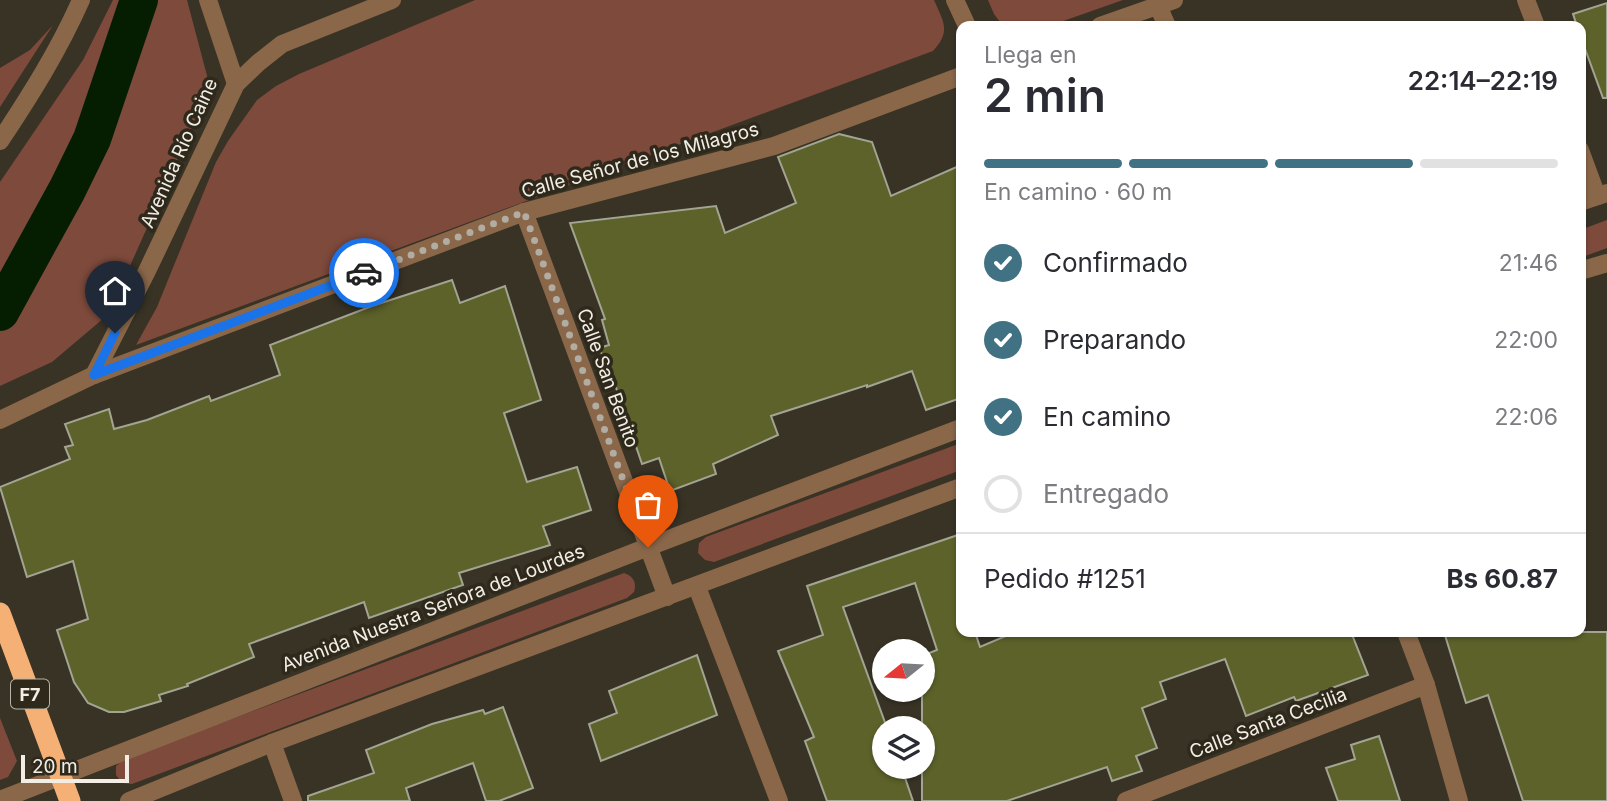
<!DOCTYPE html>
<html lang="es">
<head>
<meta charset="utf-8">
<style>
	:root { --surface:#fff; --page:#f7f7f7; --text:#2b2b33; --muted:#7c7c81; --line:#e1e1e2; --accent:#407283 }
	body { margin:0; font-family:Inter,sans-serif; background:var(--page); color:var(--text); height:100vh; display:flex; flex-direction:column; font-size:26px; white-space:nowrap }
	* { box-sizing:border-box; margin:0 }
	p { font-size:23px; color:var(--muted) }
	.icon { flex:none; width:38px; height:38px; fill:none; stroke:currentColor; stroke-width:2; stroke-linecap:round; stroke-linejoin:round }
	.map { position:relative; flex:1; overflow:hidden }
	.drawer { position:absolute; left:956px; top:21px; width:630px; height:616px; display:flex; flex-direction:column; background:var(--surface); border-radius:14px; box-shadow:0 2px 5px #0004 }
	.drawer>* { flex:none }
	.needle { width:46px; rotate:252deg }
	.buttons { position:absolute; left:872px; top:639px; display:grid; gap:14px }
	.buttons a { display:grid; place-items:center; width:63px; height:63px; border-radius:50%; background:var(--surface); box-shadow:0 2px 5px #0004; font-size:35px }
	.scale { position:absolute; left:21px; bottom:18px; width:108px; box-sizing:border-box; padding-left:7px; border:4px solid #f2eee6; border-top:0; font-size:19px; line-height:24px; white-space:nowrap; color:#f2eee6; -webkit-text-stroke:5px #2e291b; paint-order:stroke }
	.pin { position:absolute; display:grid; place-items:center; width:60px; height:60px; color:#fff; margin:-72px -30px; border-radius:50% 50% 50% 0; rotate:-45deg; box-shadow:0 0 7px #0007 }
	.pin .icon { rotate:45deg }
	.courier { position:absolute; display:grid; place-items:center; width:70px; height:70px; margin:-35px; border:5px solid #1a73e8; border-radius:50%; background:#fff; color:#222; box-shadow:0 2px 9px #0007 }
	.headline em { font-style:normal; font-weight:600 }
	.headline div { display:flex; flex-direction:column-reverse }
	.headline { display:flex; align-items:center; justify-content:space-between; height:119px; padding:0 28px }
	h1 { font-size:46px; font-weight:600; line-height:52px }
	.bar { display:grid; grid-template-columns:repeat(4,1fr); gap:10px 7px; align-content:center; height:84px; padding:0 28px }
	.bar i { height:9px; border-radius:5px; background:var(--line) }
	.bar .on { background:var(--accent) }
	.bar p { grid-column:span 4 }
	.line { display:flex; align-items:center; gap:18px; padding:0 28px; border-top:2px solid var(--line) }
	.line div { flex:1 }
	ol { padding:0 28px; list-style:none }
	li { display:flex; align-items:center; gap:21px; height:77px }
	li p { margin-inline-start:auto }
	li .icon { padding:7px; border-radius:50%; background:var(--accent); color:#fff; stroke-width:4 }
	li:last-child { color:var(--muted) }
	li i { width:38px; height:38px; border:4px solid var(--line); border-radius:50% }
	.map>svg:first-child { display:block }
	.green { fill:#7e4a3c }
	.lines { fill:none; stroke-linecap:round; stroke-linejoin:round }
	.canal { stroke:#051e01; stroke-width:38 }
	.building { fill:#5d622a; stroke:#a2a593; stroke-width:2 }
	.minor { stroke:#8a6749; stroke-width:18 }
	.highway { stroke:#f5b175; stroke-width:21 }
	.done { stroke:#b1ada2; stroke-width:7; stroke-dasharray:0 12.6 }
	.route { stroke:#1a73e8; stroke-width:9 }
	.labels { text-anchor:middle; dominant-baseline:central; stroke-width:7; stroke-linejoin:round; paint-order:stroke }
	.shield { fill:#2e291b; stroke:#b7b3a9; stroke-width:2 }
	.shield-label { font-size:18px; font-weight:bold; fill:#f2eee6 }
	.street-label { font-size:19px; fill:#f2eee6; stroke:#2e291b }
</style>
</head>
<body>
<div class="map">
<svg width="1607" height="801" viewBox="0 0 1607 801">
	<rect width="100%" height="100%" fill="#383325"/>
	<g class="green">
		<path d="M113,0h74l23,87 -89,199 -17,32 -52,44 -52,24v-204l83,-122z"/>
		<path d="M475,0h459c10,23 17,31 -1,51l-797,294 21,-38 59,-145 12,-21 29,-41 19,-14 23,-12z"/>
		<path d="M988,0h135l-74,26h-46l-9,-12z"/>
		<path d="M53,25l-53,82v-39l30,-18z"/>
		<path d="M1607,220v28l-27,10v-28z"/>
		<path d="M961,443v27l-247,92 -9,-2 -7,-7 1,-10 7,-6z"/>
		<path d="M624,573c9,3 13,9 10,19l-7,6 -495,186 -10,-1 -6,-8v-9l8,-7z"/>
		<path d="M0,718l17,43 -9,16 -8,3z"/>
	</g>
	<g class="lines">
		<path class="canal" d="M0,312l67,-122 25,-51 47,-139"/>
	</g>
	<g class="building">
		<path d="M1607,3v95h-4l-23,-63v-9h-3l-4,-12z"/>
		<path d="M839,134l33,8 19,54 70,-31v233l-35,12 -14,-39 -45,16v-2l-96,31 7,19 -65,29 3,10 -46,17 -11,-33 -17,6 -30,-88 -13,-28 10,-3 -7,-25 3,-1 -35,-96 146,-17 9,27 71,-30 -18,-46z"/>
		<path d="M452,280l8,23 45,-17 36,114 -37,13 23,69 50,-15 14,43 -48,16 7,19 -91,28 4,12 -94,33 -5,-16 -115,42 5,13 -67,27 1,2 -29,9 2,6 -37,11h-15l-21,-9 -14,-21 -17,-52 31,-11 -15,-58 -46,16 -27,-90 70,-28 -5,-12 8,-2 -8,-21 44,-15 5,20 33,-9 62,-24 2,5 69,-26 -10,-30 102,-39z"/>
		<path d="M961,534v98h14l5,15 35,-15h336l17,43 -72,26 -2,-4 -48,19 -21,-57 -65,23 6,17 -24,9 15,40 -21,8 6,15 -30,10 -5,-14 -100,34h-85v-145l15,-6 -22,-67 -72,24 44,121h-3v38h17l12,35h-86l-22,-60 9,-4 -36,-86 45,-16 -16,-49z"/>
		<path d="M1444,632h163v169h-84l-35,-106 -22,8z"/>
		<path d="M697,655l20,60 -116,46 -12,-37 28,-11 -8,-22z"/>
		<path d="M503,707l30,81 -34,13h-13l-13,-38 -67,25 4,13h-102v-5l66,-23 -8,-23 66,-26 51,-14 2,4z"/>
		<path d="M1379,736l21,65h-62l-12,-33 29,-9 -4,-14z"/>
	</g>
	<g class="lines">
		<g class="minor">
			<path d="M208,0l28,84"/>
			<path d="M955,0l12,26"/>
			<path d="M1526,0l10,26"/>
			<path d="M1158,6l9,20"/>
			<path d="M1100,26l74,-26"/>
			<path d="M0,141c30,-45 59,-91 81,-141"/>
			<path d="M1580,150l17,46"/>
			<path d="M1580,202l27,-9"/>
			<path d="M524,212l143,385"/>
			<path d="M1580,271l27,-8"/>
			<path d="M94,375l430,-163 250,-66 187,-70"/>
			<path d="M0,420l94,-45 53,-104 89,-187 22,-21 24,-19 110,-44"/>
			<path d="M697,587l82,214"/>
			<path d="M1406,632l20,53 33,116"/>
			<path d="M272,743l21,58"/>
			<path d="M0,800l648,-253 313,-119"/>
			<path d="M129,801l143,-58 689,-256"/>
			<path d="M1126,801l300,-116"/>
		</g>
		<path class="highway" d="M0,613l70,188"/>
	</g>
	<g class="lines">
		<path class="done" d="M364,273l160,-61 124,335"/>
		<path class="route" d="M115,333l-21,42 270,-102"/>
	</g>
	<g class="labels">
		<rect class="shield" x="11" y="679.5" width="38" height="29" rx="5"/>
		<g class="shield-label">
			<text x="30" y="694">F7</text>
		</g>
		<g class="street-label">
			<text transform="translate(179 153) rotate(-66)">Avenida Río Caine</text>
			<text transform="translate(640 160) rotate(-15)">Calle Señor de los Milagros</text>
			<text transform="translate(608 378) rotate(70)">Calle San Benito</text>
			<text transform="translate(433 608) rotate(-21)">Avenida Nuestra Señora de Lourdes</text>
			<text transform="translate(1268 723) rotate(-21)">Calle Santa Cecilia</text>
		</g>
	</g>
</svg>
<div class="buttons">
<a><svg class="needle" viewBox="-14 -14 28 28"><path d="M0-13l5 13h-10z" fill="#e53935"/><path d="M0 13l5-13h-10z" fill="#7c7c81"/></svg></a>
<a><svg class="icon" aria-label="layers" viewBox="0 0 24 24"><path d="M12 4l9 5-9 5-9-5zM3 14l9 5 9-5"/></svg></a>
</div>
<div class="scale">20 m</div>
<div class="pin" style="left:648px;top:547px;background:#ea580c"><svg class="icon" aria-label="bag" viewBox="0 0 24 24"><path d="M5 8h14l-1 12H6zM9 8a3 3 0 0 1 6 0"/></svg></div>
<div class="pin" style="left:115px;top:333px;background:#1f2937"><svg class="icon" aria-label="home" viewBox="0 0 24 24"><path d="M3 11l9-7 9 7M6 9v11h12V9"/></svg></div>
<div class="courier" style="left:364px;top:273px"><svg class="icon" aria-label="car" viewBox="0 0 24 24"><path d="M5 17H2v-5l4-1 3-4h7l3 4 3 1v5h-3M9 17h6M6 11h13"/><circle cx="7" cy="17" r="2"/><circle cx="17" cy="17" r="2"/></svg></div>
<section class="drawer">
<div class="headline"><div><h1>2 min</h1><p>Llega en</p></div><em>22:14–22:19</em></div>
<div class="bar"><i class="on"></i><i class="on"></i><i class="on"></i><i></i><p>En camino · 60 m</p></div>
<ol>
<li><svg class="icon" aria-label="check" viewBox="0 0 24 24"><path d="M5 12l5 5 9-10"/></svg>Confirmado<p>21:46</p></li>
<li><svg class="icon" aria-label="check" viewBox="0 0 24 24"><path d="M5 12l5 5 9-10"/></svg>Preparando<p>22:00</p></li>
<li><svg class="icon" aria-label="check" viewBox="0 0 24 24"><path d="M5 12l5 5 9-10"/></svg>En camino<p>22:06</p></li>
<li><i></i>Entregado</li>
</ol>
<div class="line" style="height:91px"><div>Pedido #1251</div><b>Bs 60.87</b></div>
</section>
</div>
</body>
</html>
